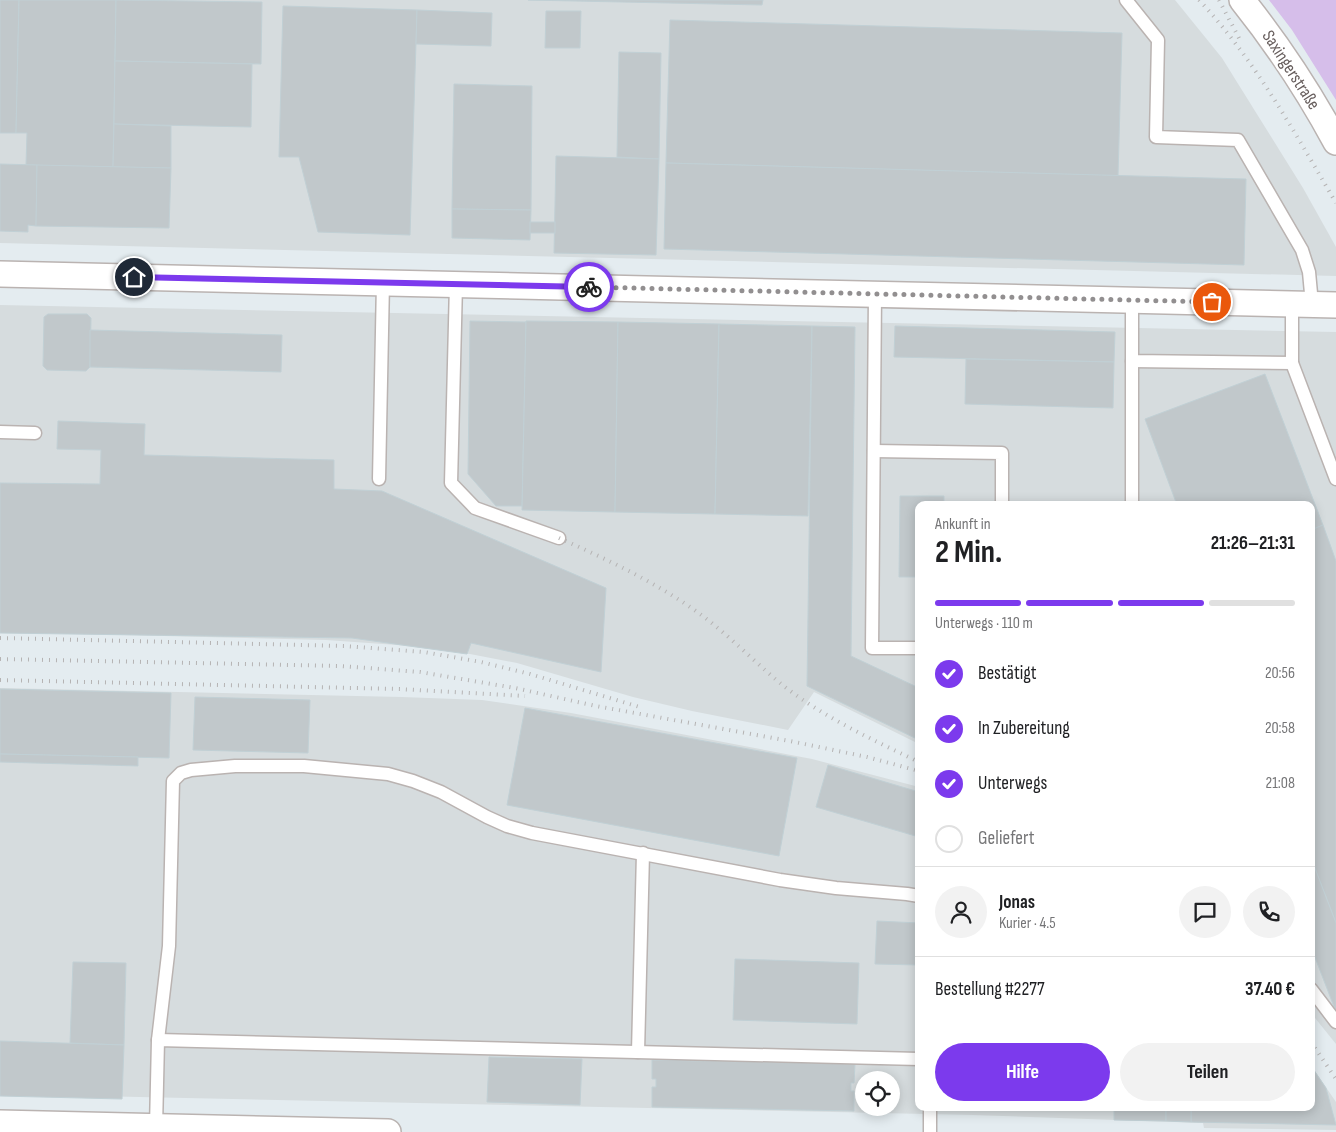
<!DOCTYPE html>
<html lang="de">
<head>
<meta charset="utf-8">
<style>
	:root { --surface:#fff; --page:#f2f2f2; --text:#202124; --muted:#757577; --line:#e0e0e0; --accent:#7c3aed }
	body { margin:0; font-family:"Sofia Sans Condensed",sans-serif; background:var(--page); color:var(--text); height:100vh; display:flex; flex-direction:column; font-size:19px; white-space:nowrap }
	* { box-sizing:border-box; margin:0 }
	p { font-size:16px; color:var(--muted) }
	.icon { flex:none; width:28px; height:28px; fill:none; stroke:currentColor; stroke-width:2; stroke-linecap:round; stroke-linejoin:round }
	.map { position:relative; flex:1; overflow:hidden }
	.side { position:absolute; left:915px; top:501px; width:400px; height:610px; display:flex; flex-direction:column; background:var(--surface); border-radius:10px; box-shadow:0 2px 12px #0003 }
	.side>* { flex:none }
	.tools { position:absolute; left:855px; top:1071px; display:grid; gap:10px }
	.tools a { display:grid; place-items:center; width:45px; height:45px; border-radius:50%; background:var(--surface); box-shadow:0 2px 12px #0003; font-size:25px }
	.pin { position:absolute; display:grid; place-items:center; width:42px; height:42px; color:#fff; margin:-21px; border:2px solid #fff; border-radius:50%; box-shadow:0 1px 5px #0007 }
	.courier { position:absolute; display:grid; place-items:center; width:50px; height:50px; margin:-25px; border:4px solid #7c3aed; border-radius:50%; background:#fff; color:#222; box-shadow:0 1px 6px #0007 }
	.headline em { font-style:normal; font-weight:700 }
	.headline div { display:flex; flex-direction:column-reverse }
	.headline { display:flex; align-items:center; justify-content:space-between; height:85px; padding:0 20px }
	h1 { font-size:32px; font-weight:700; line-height:38px }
	.bar { display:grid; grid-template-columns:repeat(4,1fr); gap:8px 5px; align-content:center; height:60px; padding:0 20px }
	.bar i { height:6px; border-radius:4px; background:var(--line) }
	.bar .current { background:var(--accent) }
	.bar p { grid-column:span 4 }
	.line { display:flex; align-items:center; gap:12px; padding:0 20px; border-top:1px solid var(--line) }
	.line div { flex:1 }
	.round { display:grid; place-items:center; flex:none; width:52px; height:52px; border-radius:26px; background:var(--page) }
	ol { padding:0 20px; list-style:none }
	li { display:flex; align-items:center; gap:15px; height:55px }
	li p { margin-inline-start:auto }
	li .icon { padding:5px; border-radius:50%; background:var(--accent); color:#fff; stroke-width:4 }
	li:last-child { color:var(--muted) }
	li i { width:28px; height:28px; border:2px solid var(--line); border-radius:50% }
	.button { display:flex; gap:10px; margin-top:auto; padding:10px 20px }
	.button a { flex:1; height:58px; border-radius:30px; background:var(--accent); color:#fff; font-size:20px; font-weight:700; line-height:58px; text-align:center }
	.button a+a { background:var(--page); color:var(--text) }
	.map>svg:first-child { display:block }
	.industrial { fill:#d6dcde; fill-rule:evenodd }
	.green { fill:#d6beea }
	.building { fill:#c1c8cb; stroke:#c1d0d5 }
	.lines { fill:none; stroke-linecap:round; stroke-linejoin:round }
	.lane-casing { stroke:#bab3b1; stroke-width:15 }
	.street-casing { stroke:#bab3b1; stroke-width:28 }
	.lane { stroke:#fff; stroke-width:12 }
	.street { stroke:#fff; stroke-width:25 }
	.rail { stroke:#b5b3b3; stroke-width:4; stroke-dasharray:1 6; stroke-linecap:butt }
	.done { stroke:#928f90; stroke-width:5; stroke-dasharray:0 9 }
	.route { stroke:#7c3aed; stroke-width:6 }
	.labels { text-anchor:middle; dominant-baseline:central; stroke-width:4.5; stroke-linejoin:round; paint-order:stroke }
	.street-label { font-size:18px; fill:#665d5c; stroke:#fff }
</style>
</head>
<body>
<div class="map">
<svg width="1336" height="1132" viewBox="0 0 1336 1132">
	<rect width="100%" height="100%" fill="#e4ecf0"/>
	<g class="industrial">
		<path d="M0,0h1175l47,58 81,130 33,59v29l-1336,-33z"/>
		<path d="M0,305l1336,27v712l-25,-31v-508h-392v239l-105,-52 -26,38 -96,-19 -59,-14 -116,-34 -47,-9 -73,-9 -71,-5 -326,-8z"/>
		<path d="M0,688l402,9 80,3 89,13 241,46 107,28v321h392v-43l25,37v28l-132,-2 -1,-5 -230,-8 -973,-21zM864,1080h27v28h-27z"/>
	</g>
	<path class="green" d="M1269,0h67v100l-44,-70z"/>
	<g class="building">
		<path d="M0,0h19l-3,133h-16z"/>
		<path d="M19,0h97l-3,167 -87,-2 1,-32h-11z"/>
		<path d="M116,0l146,2 -1,62 -146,-3z"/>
		<path d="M528,0h235l-1,5z"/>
		<path d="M283,6l134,4 -7,225 -92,-3 -19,-75h-20z"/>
		<path d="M417,10l75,3 -1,33 -75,-2z"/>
		<path d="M546,11h35l-1,37h-35z"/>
		<path d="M670,20l452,13 -4,143 -452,-13z"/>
		<path d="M619,52l42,1 -2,106 -42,-2z"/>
		<path d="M115,61l137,3 -1,63 -137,-3z"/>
		<path d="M454,84l78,2 -1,124 -79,-1z"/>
		<path d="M114,124l57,2v42l-58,-1z"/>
		<path d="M556,156l103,3 -3,96 -102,-2z"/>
		<path d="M666,163l580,16 -2,86 -580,-16z"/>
		<path d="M0,164l37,1 -1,61 -8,-1v7l-28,-1z"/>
		<path d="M37,165l134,3 -2,60 -133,-2z"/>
		<path d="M452,209l79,1 -1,30 -78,-2z"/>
		<rect x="530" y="222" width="25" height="11"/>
		<path d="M48,314h39l4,4 -1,49 -4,4 -39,-1 -4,-4 1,-49z"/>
		<path d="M470,321l56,1 -4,184h-26l-28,-32z"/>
		<path d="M526,321l92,1 -3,190 -93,-2z"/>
		<path d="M618,322l101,2 -4,190 -100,-2z"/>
		<path d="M719,324l93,2 -4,190 -93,-2z"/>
		<path d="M812,326l43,1 -4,329 68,32v52l-112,-54z"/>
		<path d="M895,326l220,6 -1,30 -220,-5z"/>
		<path d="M90,330l192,5 -1,37 -191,-5z"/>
		<path d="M966,359l148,3 -1,46 -148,-4z"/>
		<path d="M1265,374l58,151 -12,5v-25h-134l-32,-86z"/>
		<path d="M58,421l87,3 -1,31 190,5v29l48,2 224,97 -5,84 -130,-29 -4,11 -115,-16 -352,-5v-150l100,1 1,-34 -44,-1z"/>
		<path d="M900,496h44v9h-25v72h-20z"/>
		<path d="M1323,525l13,36v362l-25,-65v-328z"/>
		<path d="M0,689l171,4 -2,65 -169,-4z"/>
		<path d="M195,697l115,3 -2,53 -115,-3z"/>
		<path d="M525,708l272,50 -18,98 -272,-51z"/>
		<path d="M0,754l138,3v9l-138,-4z"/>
		<path d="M828,765l91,27v45l-103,-30z"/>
		<path d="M1311,858l25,65v89l-25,-65z"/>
		<path d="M877,921l42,2v42l-44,-1z"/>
		<path d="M735,959l124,4 -2,61 -124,-4z"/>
		<path d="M73,962l53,1 -2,82 -54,-2z"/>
		<path d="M0,1041l124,4 -2,54 -122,-3z"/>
		<path d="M489,1057l93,2 -2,46 -93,-3z"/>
		<path d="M652,1060l203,4 -1,19h-3v8h3v20l-202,-4v-20h4v-8h-4z"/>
		<path d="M1311,1066l15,22 10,37 -145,-3v-14h120z"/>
		<path d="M1114,1108h52v13l-52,-1z"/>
		<path d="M1166,1108h25v14l-25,-1z"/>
	</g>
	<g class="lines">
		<g class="lane-casing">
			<g id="lane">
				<path d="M1126,0l32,40 -2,97 82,3 64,110 7,22 3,32"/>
				<path d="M456,284l-5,199 24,25 84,30"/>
				<path d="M875,294l-3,354h47"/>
				<path d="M1132,300v61l160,2v-59"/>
				<path d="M1132,361v144"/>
				<path d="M1292,363l44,116"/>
				<path d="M0,432l35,1"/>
				<path d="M874,451l128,2v52"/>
				<path d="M379,479l4,-197"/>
				<path d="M1311,989l25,33"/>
				<path d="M158,1040l11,-94 4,-165 8,-8 10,-3 44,-4h69l84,8 25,7 28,11 46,25 20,9 25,7 248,47 56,8 71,6 12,2"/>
				<path d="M638,1052l5,-199"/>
				<path d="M156,1127l2,-87 761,19"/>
				<path d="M930,1132v-24"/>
			</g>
		</g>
		<g class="street-casing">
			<g id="street">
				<path d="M1242,0c36,45 67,92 94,142"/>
				<path d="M0,274l1336,31"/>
				<path d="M0,1123l388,9"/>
			</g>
		</g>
		<use href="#lane" class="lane"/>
		<use href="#street" class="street"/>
		<g class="rail">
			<path d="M1199,0c56,60 96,133 137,203"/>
			<path d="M1219,0l21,40"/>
			<path d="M559,538c45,20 90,41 131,69 33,22 60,51 90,76 41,33 91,56 139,79"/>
			<path d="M0,638l344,8 80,6 57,10 49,12 113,34"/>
			<path d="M0,659l341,7 79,6 95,16 81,18 194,35 77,16 52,14"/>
			<path d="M0,680l399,9 126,7"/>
			<path d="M1311,1042l25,37"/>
		</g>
	</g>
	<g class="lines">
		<path class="done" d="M589,287l623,15"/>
		<path class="route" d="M134,277l455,10"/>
	</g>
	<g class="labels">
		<g class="street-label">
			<text transform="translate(1291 70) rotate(57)">Saxingerstraße</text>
		</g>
	</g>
</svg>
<div class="tools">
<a><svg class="icon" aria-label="locate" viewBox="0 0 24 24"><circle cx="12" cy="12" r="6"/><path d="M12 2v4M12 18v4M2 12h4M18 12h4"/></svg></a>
</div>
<div class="pin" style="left:1212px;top:302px;background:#ea580c"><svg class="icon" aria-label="bag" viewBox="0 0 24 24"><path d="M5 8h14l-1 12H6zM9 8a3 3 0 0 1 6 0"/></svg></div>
<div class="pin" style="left:134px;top:277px;background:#1f2937"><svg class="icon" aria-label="home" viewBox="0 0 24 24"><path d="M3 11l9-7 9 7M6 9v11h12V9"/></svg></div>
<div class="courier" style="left:589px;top:287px"><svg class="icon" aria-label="bike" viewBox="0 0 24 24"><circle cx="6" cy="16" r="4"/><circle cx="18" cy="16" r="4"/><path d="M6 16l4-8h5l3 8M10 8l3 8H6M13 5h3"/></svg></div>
<section class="side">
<div class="headline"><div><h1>2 Min.</h1><p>Ankunft in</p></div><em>21:26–21:31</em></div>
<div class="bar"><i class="current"></i><i class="current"></i><i class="current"></i><i></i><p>Unterwegs · 110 m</p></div>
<ol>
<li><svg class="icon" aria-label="check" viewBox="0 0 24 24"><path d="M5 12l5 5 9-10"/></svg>Bestätigt<p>20:56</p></li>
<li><svg class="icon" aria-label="check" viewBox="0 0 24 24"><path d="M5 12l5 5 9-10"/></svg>In Zubereitung<p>20:58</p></li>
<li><svg class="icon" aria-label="check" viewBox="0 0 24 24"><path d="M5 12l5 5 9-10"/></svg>Unterwegs<p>21:08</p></li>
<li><i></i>Geliefert</li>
</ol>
<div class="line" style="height:90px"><a class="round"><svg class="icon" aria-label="person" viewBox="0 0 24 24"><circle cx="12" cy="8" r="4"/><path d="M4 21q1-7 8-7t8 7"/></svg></a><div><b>Jonas</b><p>Kurier · 4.5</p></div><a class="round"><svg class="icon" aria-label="chat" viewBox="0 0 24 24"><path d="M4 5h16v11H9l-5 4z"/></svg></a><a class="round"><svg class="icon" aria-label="phone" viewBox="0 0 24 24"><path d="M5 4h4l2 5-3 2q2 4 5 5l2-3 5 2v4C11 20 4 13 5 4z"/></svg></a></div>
<div class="line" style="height:65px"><div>Bestellung #2277</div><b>37.40 €</b></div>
<div class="button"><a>Hilfe</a><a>Teilen</a></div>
</section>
</div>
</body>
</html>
